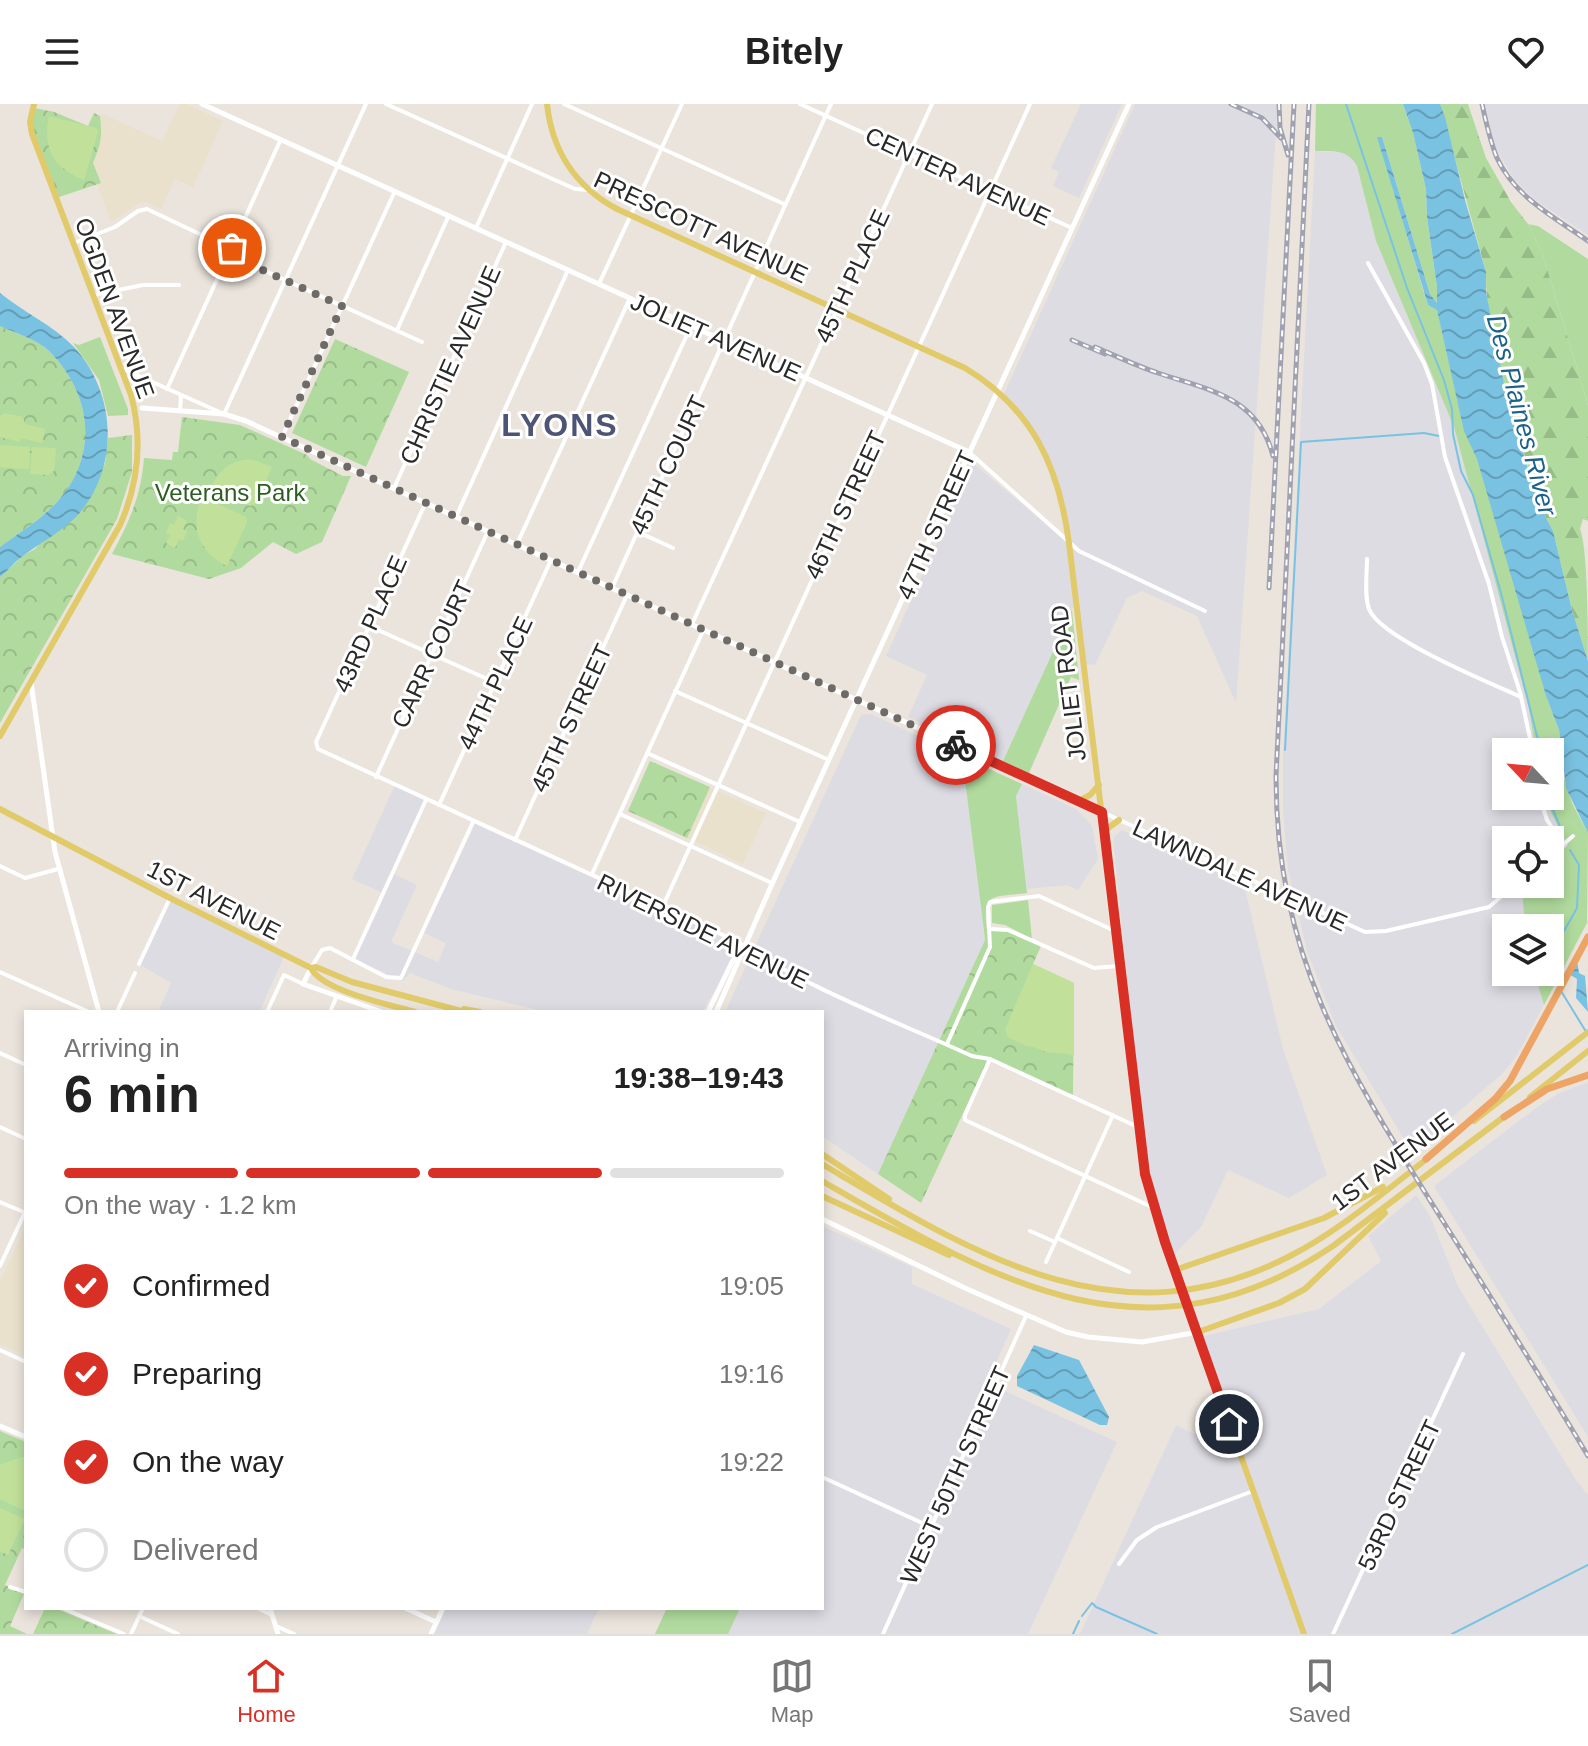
<!DOCTYPE html>
<html lang="en">
<head>
<meta charset="utf-8">
<style>
	:root { --surface:#fff; --page:#f2f2f2; --text:#222; --muted:#767676; --line:#e0e0e0; --accent:#d93025 }
	body { margin:0; font-family:Arial,sans-serif; background:var(--page); color:var(--text); height:100vh; display:flex; flex-direction:column; font-size:30px; white-space:nowrap }
	* { box-sizing:border-box; margin:0 }
	p { font-size:26px; color:var(--muted) }
	.icon { flex:none; width:44px; height:44px; fill:none; stroke:currentColor; stroke-width:2; stroke-linecap:round; stroke-linejoin:round }
	.map { position:relative; flex:1; overflow:hidden }
	.drawer { position:absolute; left:24px; top:906px; width:800px; height:600px; display:flex; flex-direction:column; background:var(--surface); border-radius:0px; box-shadow:0 4px 12px #0003 }
	.drawer>* { flex:none }
	.needle { width:52px; rotate:296deg }
	.fabs { position:absolute; left:1492px; top:634px; display:grid; gap:16px }
	.fabs a { display:grid; place-items:center; width:72px; height:72px; border-radius:0px; background:var(--surface); box-shadow:0 4px 12px #0003; font-size:40px }
	.pin { position:absolute; display:grid; place-items:center; width:68px; height:68px; color:#fff; margin:-34px; border:4px solid #fff; border-radius:50%; box-shadow:0 2px 8px #0007 }
	.courier { position:absolute; display:grid; place-items:center; width:80px; height:80px; margin:-40px; border:6px solid #d93025; border-radius:50%; background:#fff; color:#222; box-shadow:0 2px 10px #0007 }
	.overview em { font-style:normal; font-weight:600 }
	.overview div { display:flex; flex-direction:column-reverse }
	.overview { display:flex; align-items:center; justify-content:space-between; height:136px; padding:0 40px }
	h1 { font-size:52px; font-weight:600; line-height:60px }
	.bar { display:grid; grid-template-columns:repeat(4,1fr); gap:12px 8px; align-content:center; height:96px; padding:0 40px }
	.bar i { height:10px; border-radius:6px; background:var(--line) }
	.bar .on { background:var(--accent) }
	.bar p { grid-column:span 4 }
	ol { padding:0 40px; list-style:none }
	li { display:flex; align-items:center; gap:24px; height:88px }
	li p { margin-inline-start:auto }
	li .icon { padding:8px; border-radius:50%; background:var(--accent); color:#fff; stroke-width:4 }
	li:last-child { color:var(--muted) }
	li i { width:44px; height:44px; border:4px solid var(--line); border-radius:50% }
	header { display:flex; justify-content:space-between; align-items:center; height:104px; padding:0 40px; background:var(--surface); font-size:36px; font-weight:600 }
	.tabs { display:flex; justify-content:space-around; align-items:center; height:112px; border-top:2px solid var(--line); background:var(--surface); font-size:22px; color:var(--muted) }
	.tabs a { display:grid; justify-items:center; gap:4px }
	.tabs .on { color:var(--accent) }
	.map>svg:first-child { display:block }
	.industrial { fill:#dedce3 }
	.education { fill:#eae1cd }
	.grass { fill:#b1db9e }
	.forest { fill:url(#forest-firs) }
	.park { fill:url(#park-crowns) }
	.pitch { fill:#c1e19b }
	.water { fill:url(#water-waves) }
	.lines { fill:none; stroke-linecap:round; stroke-linejoin:round }
	.stream { stroke:#7ac2e1; stroke-width:2 }
	.street { stroke:#fff; stroke-width:4 }
	.secondary { stroke:#fff; stroke-width:5 }
	.primary { stroke:#e1ca6a; stroke-width:6 }
	.highway { stroke:#eda464; stroke-width:7 }
	.rail-casing { stroke:#a0a2b1; stroke-width:5 }
	.rail { stroke:#fff; stroke-width:2; stroke-dasharray:6; stroke-linecap:butt }
	.done { stroke:#6d6a68; stroke-width:8; stroke-dasharray:0 14.4 }
	.route { stroke:#d93025; stroke-width:10 }
	.labels { text-anchor:middle; dominant-baseline:central; stroke-width:6; stroke-linejoin:round; paint-order:stroke }
	.street-label { font-size:24px; fill:#292929; stroke:#fff }
	.park-label { font-size:24px; fill:#2c5e21; stroke:#fff }
	.water-label { font-size:26px; font-style:italic; fill:#1b618b; stroke:#fff }
	.district-label { font-size:32px; font-weight:bold; letter-spacing:2px; fill:#4e5475; stroke:#fff }
</style>
</head>
<body>
<header><svg class="icon" aria-label="menu" viewBox="0 0 24 24"><path d="M4 6h16M4 12h16M4 18h16"/></svg>Bitely<svg class="icon" aria-label="heart" viewBox="0 0 24 24"><path d="M12 20l-8-8c-3-5 5-10 8-4 3-6 11-1 8 4z"/></svg></header>
<div class="map">
<svg width="1588" height="1530" viewBox="0 0 1588 1530">
	<defs>
		<pattern id="forest-firs" width="22" height="20" patternUnits="userSpaceOnUse" patternTransform="scale(2)"><rect width="22" height="20" fill="#b1db9e"/><path d="M5 1l3.5 6h-7zM16 11l3.5 6h-7z" fill="#98bc88"/></pattern>
		<pattern id="park-crowns" width="20" height="18" patternUnits="userSpaceOnUse" patternTransform="scale(2)"><rect width="20" height="18" fill="#b1db9e"/><path d="M2 6a3 3 0 1 1 6 0M12 15a3 3 0 1 1 6 0" fill="none" stroke="#98bc88"/></pattern>
		<pattern id="water-waves" width="16" height="10" patternUnits="userSpaceOnUse" patternTransform="scale(2)"><rect width="16" height="10" fill="#7ac2e1"/><path d="M0 5q4-4 8 0t8 0" fill="none" stroke="#649eb6"/></pattern>
	</defs>
	<rect width="100%" height="100%" fill="#eae4dc"/>
	<g class="industrial">
		<path d="M1081,0h41l-43,94 -26,-12 6,-14 -8,-4z"/>
		<path d="M1135,0h143l-42,599 -39,-87 -55,-25 -15,7 -32,67 -9,-1 -9,-65 -74,162 -95,-44 19,-42 -41,-19 87,-193 98,82 -4,-31 -15,-50 -28,-46 -20,-24z"/>
		<path d="M1484,0h104v131l-53,-35 -21,-21 -18,-30z"/>
		<path d="M1315,47l28,1 9,5 5,9 19,75 78,186 75,282 7,43h-30v44h37l25,49 -18,18v-23h-44v44h22l-6,6 3,38h-19v44h28l10,33 -28,52 -14,17 -90,78 -76,-126 -29,-75 -19,-82 -5,-57v-58z"/>
		<path d="M871,610l103,48 -9,18 20,160 -107,234 -56,-38v-124h-97l136,-297z"/>
		<path d="M1022,680l54,25 14,14 3,7 5,29 -20,31 -11,-5 -40,4 -11,-94z"/>
		<path d="M395,681l33,16 -34,73 23,11 -26,57 47,20 8,-19 -22,-10 51,-109 267,122 -40,66h-155l-96,-23 -41,-16 -8,8 -49,-23 30,-65 -31,-14z"/>
		<path d="M1122,726l122,55 39,164 44,126 -38,23 -61,-28 -27,57 -29,30 -26,-87 -33,-332z"/>
		<path d="M170,794l114,59 -25,55h-101l13,-29 -32,-19z"/>
		<path d="M1588,978v355l-154,-251 99,-76 26,-17z"/>
		<path d="M1416,1091l14,21 28,70 15,25 103,169 12,15v139h-508l96,-209 65,32 -41,-120 119,-28 62,-48 -13,-25z"/>
		<path d="M822,1122l90,41v17l99,45 -24,54 130,59 -89,192h-373l12,-26h155z"/>
		<path d="M446,1504h153l-12,26h-153z"/>
	</g>
	<g class="education">
		<path d="M180,0h7l36,17 -30,66 -18,-8 -14,30 -15,-7 -6,1 -29,19 -14,-38 -41,14 -2,-86 34,14 6,-13 6,3 1,-3 61,28z"/>
		<path d="M650,657l116,52 -23,51 -115,-53z"/>
		<path d="M26,1121v131l-26,-12v-62z"/>
	</g>
	<g class="grass">
		<path d="M1316,0h87l10,29 13,56 1,28 10,70v16l-7,-9 -48,-157h-4l45,153 5,15 9,4 27,119 13,30 20,60 49,178 13,34 5,48 8,25 16,30 -1,90 -43,82 -10,-33h16v-44h-25l-3,-38 6,-6h22v-21l18,-18 -25,-48 7,-1v-44h-14l-7,-43 -75,-282 -78,-186 -19,-75c-9,-17 -24,-15 -42,-15z"/>
		<path d="M1528,120l10,2 50,33v146l-45,-150z"/>
		<path d="M100,233l28,72v6l-20,1 -9,-36 -26,-37 6,2z"/>
		<path d="M1072,506l7,70 -8,-3 -42,96 -26,-12z"/>
		<path d="M974,658l48,22 -6,12 11,97c-35,5 -45,-2 -40,38h-3l-19,-151z"/>
		<path d="M1028,796l4,39 -27,-14 -13,-2v-18z"/>
		<path d="M667,1504h73l-12,26h-73z"/>
	</g>
	<path class="forest" d="M1440,0h28l18,54 25,44 17,22 15,31 45,150v116l-5,-2 -3,10c8,19 8,104 8,132l-16,-51 -19,-79 -8,-15 -1,-11 -5,-3 -4,-9c-17,-69 -50,-149 -49,-221z"/>
	<g class="park">
		<path d="M34,4l20,4 34,14 6,-13 6,3c2,20 2,26 -7,47l8,20 -45,15 -25,-70z"/>
		<path d="M0,222c15,7 38,14 49,25 43,43 50,103 9,150 -16,18 -38,31 -58,46z"/>
		<path d="M335,235l74,33 -43,95 -74,-34z"/>
		<path d="M182,313l58,8 67,30 3,4 33,17h8l-29,66 -26,12 -23,-12 -32,26 -32,11 -97,-25c18,-34 29,-58 32,-96l28,2 1,-8h5z"/>
		<path d="M132,331v37l-15,47 -117,204v-146l24,-22 11,-6 70,-85 3,-26z"/>
		<path d="M650,657l60,26 -23,51 -59,-27z"/>
		<path d="M1001,825l40,17 -8,18 41,19 -1,114 -84,-39 -68,145 -43,-29 107,-234 -1,-9z"/>
		<path d="M0,1327l26,11v108l-4,-2 -17,37 19,9 -14,32 17,8h-27z"/>
		<path d="M45,1504h10l62,26h-84z"/>
	</g>
	<g class="pitch">
		<path d="M49,12l47,12 2,4 -14,48c-30,-12 -42,-31 -35,-64z"/>
		<path d="M5,309l18,4 2,7 20,5 -3,14 -21,-5 -1,4 -20,-5v-21z"/>
		<path d="M0,341l30,2 -1,22 -29,-2z"/>
		<path d="M32,343l24,1 -2,23 -5,4 -19,-1z"/>
		<path d="M254,356l18,7 -17,37 -5,2 -40,-18c10,-18 22,-30 44,-28z"/>
		<path d="M202,393l44,20 1,5 -20,44c-28,-14 -38,-40 -25,-69z"/>
		<path d="M178,412l9,5 -4,8 4,2 -4,10 -4,-2 -4,9 -9,-5 4,-8 -4,-2 4,-10 4,2z"/>
		<path d="M1033,860l41,19v73c-10,-4 -18,-2 -28,-4 -8,-3 -12,-6 -20,-6l-18,-9 -3,-8z"/>
		<path d="M21,1353h5v52l-3,1 -23,-11v-34z"/>
		<path d="M0,1404l25,11 -17,36 -8,-4z"/>
	</g>
	<g class="water">
		<path d="M1403,0h37l5,13 20,83 21,72v20l19,97 30,104 4,8 5,5 1,10 8,15 19,79 16,51v172l-22,-45 -7,-58 -13,-34 -69,-237 -13,-28 -27,-121 -9,-5 -51,-168h5l48,157 7,9v-16l-10,-70 -1,-28 -13,-56z"/>
		<path d="M0,189c23,19 53,32 74,54 43,46 46,122 3,169 -17,17 -36,26 -54,40 -9,6 -15,15 -23,21v-30c20,-15 42,-28 58,-46 41,-47 34,-107 -9,-150 -11,-11 -34,-18 -49,-25z"/>
		<path d="M1577,856l2,13 6,3 3,36 -12,-14 1,-19 -8,-5z"/>
		<path d="M1034,1241l45,15 30,57 -2,8h-7l-83,-39v-10z"/>
	</g>
	<g class="lines">
		<g class="stream">
			<path d="M1346,0l61,184 37,92 8,29 1,25 8,37 12,24 28,98 40,159"/>
			<path d="M1285,646l16,-308 123,-9 15,3"/>
			<path d="M1547,692l14,33"/>
			<path d="M1550,852l27,-48 2,-43 -9,-15"/>
			<path d="M1550,865l8,16"/>
			<path d="M1561,887l24,39"/>
			<path d="M1082,1512l10,-13 4,4 61,27"/>
			<path d="M1073,1530l6,-13"/>
			<path d="M1452,1530l136,-69"/>
		</g>
		<g class="street">
			<path d="M386,0l189,85 13,1"/>
			<path d="M564,0l220,100"/>
			<path d="M800,0l272,124"/>
			<path d="M476,124l56,-124"/>
			<path d="M74,139l41,-16 23,-16 9,-2 80,38 5,9 190,86"/>
			<path d="M1368,159l56,100 8,21 13,73 44,127 13,53 18,55 13,60"/>
			<path d="M599,180l83,-180"/>
			<path d="M94,191l49,-10h36"/>
			<path d="M397,226l52,-115"/>
			<path d="M121,264l103,46 142,-310"/>
			<path d="M167,285l114,-250"/>
			<path d="M180,307l1,-15"/>
			<path d="M282,333l113,-246"/>
			<path d="M970,349l109,98 126,60"/>
			<path d="M394,384l112,-246"/>
			<path d="M426,398l-110,240 2,7 420,193c73,48 155,78 234,114l18,3 148,68"/>
			<path d="M456,413l112,-247"/>
			<path d="M638,428l35,16"/>
			<path d="M517,440l113,-246"/>
			<path d="M1367,455c0,15 -3,36 2,50 11,29 121,74 152,88"/>
			<path d="M578,468l113,-246"/>
			<path d="M612,484l219,-484"/>
			<path d="M692,520l240,-520"/>
			<path d="M369,522l125,56"/>
			<path d="M675,587l154,69"/>
			<path d="M647,649l153,69"/>
			<path d="M376,673l112,-246"/>
			<path d="M1539,692l8,24 16,25"/>
			<path d="M439,701l112,-245"/>
			<path d="M1102,708l263,120 21,-1 103,-24 27,-23"/>
			<path d="M620,710l152,69"/>
			<path d="M515,736l112,-245"/>
			<path d="M1550,752l23,-20"/>
			<path d="M0,762l25,12 33,-9"/>
			<path d="M592,770l112,-245"/>
			<path d="M662,804l368,-804"/>
			<path d="M990,825l18,1 86,38 25,-2"/>
			<path d="M353,855l73,-159"/>
			<path d="M139,860l31,-66"/>
			<path d="M311,864l11,-18 8,-2 56,29 15,1 72,-156"/>
			<path d="M0,868l89,40"/>
			<path d="M117,908l18,-39"/>
			<path d="M267,908l17,-37 19,9"/>
			<path d="M330,908l6,-14"/>
			<path d="M947,940l43,-97 -2,-40 2,-5 49,-6 76,35"/>
			<path d="M0,949l26,12"/>
			<path d="M990,955l-25,56v5l189,88"/>
			<path d="M0,1023l26,12"/>
			<path d="M0,1098l26,11"/>
			<path d="M1030,1127l25,11"/>
			<path d="M1057,1134l72,34"/>
			<path d="M1046,1158l67,-147"/>
			<path d="M0,1162l26,-56"/>
			<path d="M0,1246l26,12"/>
			<path d="M822,1373l109,50"/>
			<path d="M1119,1460l18,-24 20,-13 96,-36"/>
			<path d="M10,1483l16,5"/>
			<path d="M62,1504l62,26"/>
			<path d="M257,1504l15,7"/>
			<path d="M139,1512l39,18"/>
			<path d="M276,1522l18,8"/>
			<path d="M131,1530l12,-26"/>
			<path d="M883,1530l143,-318"/>
			<path d="M1333,1530l130,-280"/>
		</g>
		<g class="secondary">
			<path d="M202,0l767,348"/>
			<path d="M142,304l82,6 22,7 856,391"/>
			<path d="M31,578l24,170 44,160"/>
			<path d="M311,864l-8,16 79,28"/>
			<path d="M708,908l24,-50 9,-12"/>
			<path d="M716,908l56,-128 357,-780"/>
			<path d="M822,1115l145,70 99,43 22,5 54,5 56,-10"/>
			<path d="M0,1322l26,11"/>
			<path d="M270,1504l8,26"/>
			<path d="M405,1504l31,14"/>
			<path d="M431,1530l12,-26"/>
		</g>
		<g class="primary">
			<path d="M547,0c5,47 29,83 70,105l348,159c68,41 94,99 104,175l76,631 20,68 139,392"/>
			<path d="M0,632l120,-211c19,-43 23,-85 11,-130l-99,-261 -2,-12 4,-18"/>
			<path d="M1079,697l11,-6 9,-10"/>
			<path d="M0,705l170,89 141,70c11,23 80,37 104,44"/>
			<path d="M1104,727l15,-11"/>
			<path d="M311,864l5,-1 36,15 113,30"/>
			<path d="M464,905l16,3"/>
			<path d="M1530,993l58,-46"/>
			<path d="M1474,1017l114,-89"/>
			<path d="M822,1050l67,45"/>
			<path d="M822,1060c149,88 294,182 468,92 49,-25 94,-64 138,-98"/>
			<path d="M822,1077c170,98 323,192 511,65l172,-130"/>
			<path d="M822,1092l127,59"/>
			<path d="M1175,1166l149,-52 59,-31"/>
			<path d="M1198,1228l81,-29 26,-14 80,-76"/>
		</g>
		<g class="highway">
			<path d="M1504,1013l43,-28 41,-14"/>
			<path d="M1426,1055l69,-60 15,-18 78,-144"/>
		</g>
		<g class="rail-casing">
			<g id="rail">
				<path d="M1231,0l31,14 19,20"/>
				<path d="M1279,0l1,24 8,27"/>
				<path d="M1309,0l-33,672c0,183 72,293 165,442 50,79 99,158 147,238"/>
				<path d="M1482,0c4,18 8,37 15,54 18,39 57,59 91,83"/>
				<path d="M1072,236l33,14"/>
				<path d="M1095,243c21,9 42,19 63,26 50,17 100,23 115,83"/>
				<path d="M1269,484l25,-484"/>
			</g>
		</g>
		<use href="#rail" class="rail"/>
	</g>
	<g class="lines">
		<path class="done" d="M232,144l-2,4 2,4 110,50 -60,131 674,308"/>
		<path class="route" d="M956,641l146,67 43,362 20,68 64,182"/>
	</g>
	<g class="labels">
		<g class="street-label">
			<text transform="translate(958 72) rotate(25)">CENTER AVENUE</text>
			<text transform="translate(701 123) rotate(25)">PRESCOTT AVENUE</text>
			<text transform="translate(852 172) rotate(-65)">45TH PLACE</text>
			<text transform="translate(115 204) rotate(70)">OGDEN AVENUE</text>
			<text transform="translate(716 233) rotate(24)">JOLIET AVENUE</text>
			<text transform="translate(450 261) rotate(-66)">CHRISTIE AVENUE</text>
			<text transform="translate(668 361) rotate(-65)">45TH COURT</text>
			<text transform="translate(845 401) rotate(-65)">46TH STREET</text>
			<text transform="translate(936 421) rotate(-66)">47TH STREET</text>
			<text transform="translate(370 520) rotate(-66)">43RD PLACE</text>
			<text transform="translate(432 550) rotate(-65)">CARR COURT</text>
			<text transform="translate(495 579) rotate(-65)">44TH PLACE</text>
			<text transform="translate(1068 579) rotate(-97)">JOLIET ROAD</text>
			<text transform="translate(571 614) rotate(-65)">45TH STREET</text>
			<text transform="translate(1240 771) rotate(25)">LAWNDALE AVENUE</text>
			<text transform="translate(214 796) rotate(27)">1ST AVENUE</text>
			<text transform="translate(703 827) rotate(26)">RIVERSIDE AVENUE</text>
			<text transform="translate(1392 1057) rotate(-37)">1ST AVENUE</text>
			<text transform="translate(955 1371) rotate(-66)">WEST 50TH STREET</text>
			<text transform="translate(1399 1391) rotate(-65)">53RD STREET</text>
		</g>
		<g class="park-label">
			<text x="230" y="388">Veterans Park</text>
		</g>
		<g class="water-label">
			<text transform="translate(1522 311) rotate(75)">Des Plaines River</text>
		</g>
		<g class="district-label">
			<text x="560" y="321">LYONS</text>
		</g>
	</g>
</svg>
<div class="fabs">
<a><svg class="needle" viewBox="-14 -14 28 28"><path d="M0-13l5 13h-10z" fill="#e53935"/><path d="M0 13l5-13h-10z" fill="#767676"/></svg></a>
<a><svg class="icon" aria-label="locate" viewBox="0 0 24 24"><circle cx="12" cy="12" r="6"/><path d="M12 2v4M12 18v4M2 12h4M18 12h4"/></svg></a>
<a><svg class="icon" aria-label="layers" viewBox="0 0 24 24"><path d="M12 4l9 5-9 5-9-5zM3 14l9 5 9-5"/></svg></a>
</div>
<div class="pin" style="left:232px;top:144px;background:#ea580c"><svg class="icon" aria-label="bag" viewBox="0 0 24 24"><path d="M5 8h14l-1 12H6zM9 8a3 3 0 0 1 6 0"/></svg></div>
<div class="pin" style="left:1229px;top:1320px;background:#1f2937"><svg class="icon" aria-label="home" viewBox="0 0 24 24"><path d="M3 11l9-7 9 7M6 9v11h12V9"/></svg></div>
<div class="courier" style="left:956px;top:641px"><svg class="icon" aria-label="bike" viewBox="0 0 24 24"><circle cx="6" cy="16" r="4"/><circle cx="18" cy="16" r="4"/><path d="M6 16l4-8h5l3 8M10 8l3 8H6M13 5h3"/></svg></div>
<section class="drawer">
<div class="overview"><div><h1>6 min</h1><p>Arriving in</p></div><em>19:38–19:43</em></div>
<div class="bar"><i class="on"></i><i class="on"></i><i class="on"></i><i></i><p>On the way · 1.2 km</p></div>
<ol>
<li><svg class="icon" aria-label="check" viewBox="0 0 24 24"><path d="M5 12l5 5 9-10"/></svg>Confirmed<p>19:05</p></li>
<li><svg class="icon" aria-label="check" viewBox="0 0 24 24"><path d="M5 12l5 5 9-10"/></svg>Preparing<p>19:16</p></li>
<li><svg class="icon" aria-label="check" viewBox="0 0 24 24"><path d="M5 12l5 5 9-10"/></svg>On the way<p>19:22</p></li>
<li><i></i>Delivered</li>
</ol>
</section>
</div>
<nav class="tabs">
<a class="on"><svg class="icon" aria-label="home" viewBox="0 0 24 24"><path d="M3 11l9-7 9 7M6 9v11h12V9"/></svg>Home</a>
<a><svg class="icon" aria-label="map" viewBox="0 0 24 24"><path d="M3 6l6-2 6 2 6-2v14l-6 2-6-2-6 2zM9 4v14M15 6v14"/></svg>Map</a>
<a><svg class="icon" aria-label="saved" viewBox="0 0 24 24"><path d="M7 4h10v16l-5-4-5 4z"/></svg>Saved</a>
</nav>
</body>
</html>
